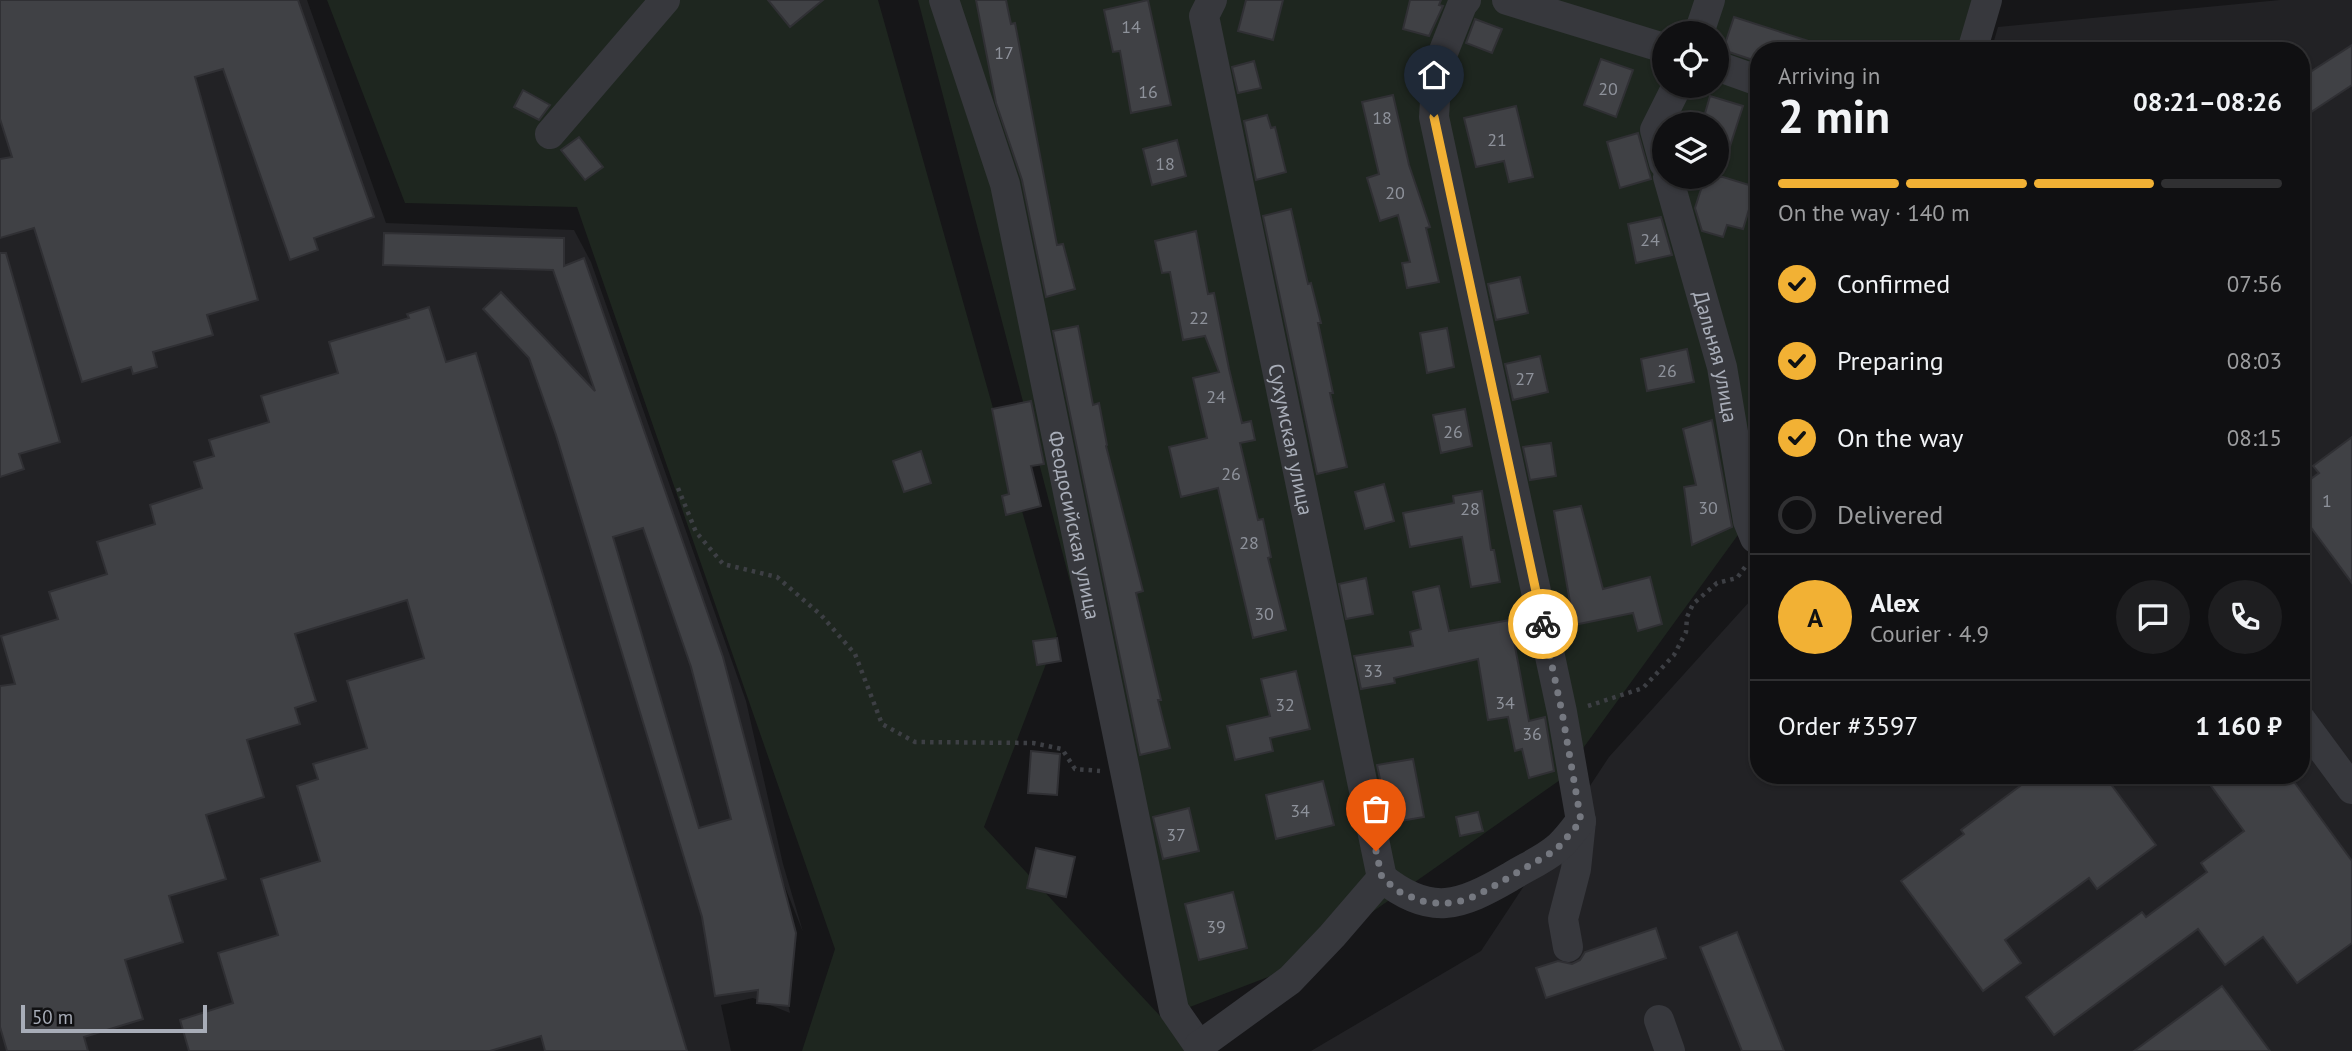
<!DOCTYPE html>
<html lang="en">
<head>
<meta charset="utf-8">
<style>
	:root { --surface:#101012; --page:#1e1e20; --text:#f1f3f6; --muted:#9c9d9f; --line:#303032; --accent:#f2b134 }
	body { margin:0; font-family:"PT Sans",sans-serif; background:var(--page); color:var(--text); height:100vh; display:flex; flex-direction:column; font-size:26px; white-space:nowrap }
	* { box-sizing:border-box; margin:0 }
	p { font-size:23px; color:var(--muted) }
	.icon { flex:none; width:38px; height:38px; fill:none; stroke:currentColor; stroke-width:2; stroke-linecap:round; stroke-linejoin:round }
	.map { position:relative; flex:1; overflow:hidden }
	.panel { position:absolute; left:1750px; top:42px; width:560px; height:742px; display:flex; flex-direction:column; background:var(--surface); border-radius:28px; box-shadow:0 2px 5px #0004,0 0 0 2px var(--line) }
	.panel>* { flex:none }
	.controls { position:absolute; left:1652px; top:21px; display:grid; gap:14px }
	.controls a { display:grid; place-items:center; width:77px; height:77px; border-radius:50%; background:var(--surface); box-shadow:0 2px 5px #0004,0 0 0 2px var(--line); font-size:35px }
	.scale { position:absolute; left:21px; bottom:18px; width:186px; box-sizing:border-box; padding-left:7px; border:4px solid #a8adb8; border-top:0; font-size:19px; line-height:24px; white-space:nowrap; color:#a8adb8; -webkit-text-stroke:5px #111113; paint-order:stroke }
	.pin { position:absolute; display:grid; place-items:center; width:60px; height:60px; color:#fff; margin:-72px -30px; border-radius:50% 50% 50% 0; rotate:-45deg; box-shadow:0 0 7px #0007 }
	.pin .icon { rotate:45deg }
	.courier { position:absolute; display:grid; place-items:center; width:70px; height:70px; margin:-35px; border:5px solid #f2b134; border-radius:50%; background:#fff; color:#222; box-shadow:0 2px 9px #0007 }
	.headline em { font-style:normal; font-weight:700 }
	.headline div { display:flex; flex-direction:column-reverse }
	.headline { display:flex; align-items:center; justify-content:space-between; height:119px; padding:0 28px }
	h1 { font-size:46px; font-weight:700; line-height:52px }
	.bar { display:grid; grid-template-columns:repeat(4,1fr); gap:10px 7px; align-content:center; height:84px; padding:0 28px }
	.bar i { height:9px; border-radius:5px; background:var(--line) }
	.bar .active { background:var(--accent) }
	.bar p { grid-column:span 4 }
	.line { display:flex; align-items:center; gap:18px; padding:0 28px; border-top:2px solid var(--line) }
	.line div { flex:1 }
	.round { display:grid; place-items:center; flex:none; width:74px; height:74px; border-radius:37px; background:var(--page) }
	ol { padding:0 28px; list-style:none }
	li { display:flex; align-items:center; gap:21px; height:77px }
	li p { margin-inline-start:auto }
	li .icon { padding:7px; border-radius:50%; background:var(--accent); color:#111; stroke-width:4 }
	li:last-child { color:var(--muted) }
	li i { width:38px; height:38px; border:4px solid var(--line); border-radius:50% }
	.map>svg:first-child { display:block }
	.built { fill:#222225 }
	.green { fill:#1e261f; fill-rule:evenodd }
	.building { fill:#404145; stroke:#303034; stroke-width:2; fill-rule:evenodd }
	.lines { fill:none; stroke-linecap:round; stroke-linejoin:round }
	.path { stroke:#3d3f44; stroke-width:4.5; stroke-dasharray:3.5 5; stroke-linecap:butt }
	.minor { stroke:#37383d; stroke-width:30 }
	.done { stroke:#757880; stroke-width:7; stroke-dasharray:0 12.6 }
	.route { stroke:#f2b134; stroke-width:9 }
	.labels { text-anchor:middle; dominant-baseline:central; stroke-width:7; stroke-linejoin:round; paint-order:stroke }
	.number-label { font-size:18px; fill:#8e929b }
	.street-label { font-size:21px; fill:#a8adb8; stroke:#111113 }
</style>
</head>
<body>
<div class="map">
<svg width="2352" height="1051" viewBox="0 0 2352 1051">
	<rect width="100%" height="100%" fill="#161618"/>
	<g class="built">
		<path d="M0,0h307l79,223 188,7 17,32 155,439 37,163 20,68 -65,-163 52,244 -37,-15 -32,7 10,46h-731z"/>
		<path d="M2280,0h72v1051h-1041l170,-100 128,-194 150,-166v184h542v-724h-310l7,-24z"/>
	</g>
	<g class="green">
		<path d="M327,0h551l179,635 -73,192 205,220v4h-387l33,-102 -258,-742 -172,-4zM921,452l10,30 -27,10 -11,-31z"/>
		<path d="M918,0h1061l-17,51h-203v455l-199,274 -266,187 -112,43zM1664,33h53v53h-53zM1664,124h53v53h-53z"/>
	</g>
	<g class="building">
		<path d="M0,0h298l76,217 -60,21 4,12 -28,10 -67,-191 -28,8 63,223 -51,15 6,20 -60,17 4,15 -24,7 -2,-7 -49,15 -48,-154 -34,10v-79l12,-2 -12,-38z"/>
		<path d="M768,0h55l-33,27z"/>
		<path d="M976,0h30l5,24 4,-1 42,222 6,-1 12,45 -29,8 -24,-117 -26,-77z"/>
		<path d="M1148,0l23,105 -40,8 -11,-62 -7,1 -9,-42z"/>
		<path d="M1246,0h37l-10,40 -35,-9z"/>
		<path d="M1410,0h31l-2,5 4,1 -14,30 -26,-7z"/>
		<path d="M1734,17l90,29v5h-65v11l-36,-12z"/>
		<path d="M1475,19l27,10 -10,24 -26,-10z"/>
		<path d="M2352,45v40l-44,29 -7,-11v-25z"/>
		<path d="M1601,59l32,11 -17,47 -32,-12z"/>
		<path d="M1254,61l7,27 -23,5 -6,-26z"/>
		<path d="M523,90l27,15 -11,15 -25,-13z"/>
		<path d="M1393,95l16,70 21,62 -4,1 13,54 -32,6 -5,-25 8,-1 -12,-47 -18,6 -13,-43 12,-4 -17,-72z"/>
		<path d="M1710,96l33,10 -22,68 -4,-1v-49h-15z"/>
		<path d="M1516,106l17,71 -24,5 -5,-21 -28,6 -12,-49z"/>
		<path d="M1267,115l4,13 4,-1 11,45 -30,8 -12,-59z"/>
		<path d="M1638,133l13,46 -31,9 -13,-46z"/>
		<path d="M579,137l24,30 -18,13 -24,-30z"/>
		<path d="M1177,140l9,36 -34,9 -9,-36z"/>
		<path d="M1705,177h18l36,11v21l-9,-3 -7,23 -16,-4 -4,12 -21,-6 -7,-23z"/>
		<path d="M1291,209l17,75 3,-1 10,40h-3l15,70h-3l17,74 -30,7 -54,-258z"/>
		<path d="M1661,217l11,38 -36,8 -8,-39z"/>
		<path d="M1196,231l12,63 6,-1 15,76 13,54 9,-2 4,19 -15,3 18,77 5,-1 8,38 -3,1 18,72 -33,8 -35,-150 -37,9 -12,-50 38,-9 -14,-60 26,-6 -14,-36 -22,4 -13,-68 -8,1 -7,-32z"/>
		<path d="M384,233l180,5v28l20,-8 139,399 73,276 -7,73 -32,-3 1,-13 -43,6 -13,-79 -146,-482 -27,-77 -46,-49 18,-17 94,99 -42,-121 -170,-5zM643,528l48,139 40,152 -32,9 -86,-291z"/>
		<path d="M0,253h6l54,189 -41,12 5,15 -24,8z"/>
		<path d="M1520,277l8,36 -32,7 -8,-36z"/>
		<path d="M429,307l17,55 30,-9 211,698h-142l-4,-15 -51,15h-301l-9,-31 53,-17 -15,-50 60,-18 -17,-56 59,-18 -23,-75 21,-7 -5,-15 54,-16 -20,-67 77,-23 -17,-58 -112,34 21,67 -21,7 5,16 -53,16 17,57 -58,18 20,64 -57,17 14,46 -58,18 18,59 -59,18 4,14h-81l-7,-24v-341l15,-2 -14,-48 57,-17 -9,-27 58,-18 -10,-32 58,-18 -5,-19 52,-17 -8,-26 20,-6 -5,-16 60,-18 -8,-26 77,-23 -9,-31 80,-24 -2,-4z"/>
		<path d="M1078,326l15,79 6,-2 8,42 -1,1 37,145 -7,2 25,107h-3l12,48 -30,7 -87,-424z"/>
		<path d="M1447,328l7,39 -27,6 -7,-40z"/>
		<path d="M1687,349l7,33 -47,9 -6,-32z"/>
		<path d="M1540,356l8,36 -35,8 -8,-36z"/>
		<path d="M1031,401l13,63 -13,2 10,40 -35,9 -4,-19 7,-2 -17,-85z"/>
		<path d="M1465,409l7,37 -31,7 -8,-38z"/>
		<path d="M1712,420l20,107 -40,18 -8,-58 12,-2 -13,-56z"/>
		<path d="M2352,437v146l-51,-69v-28l18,-13 -6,-7z"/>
		<path d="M1551,443l5,33 -26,4 -7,-33z"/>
		<path d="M921,451l10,32 -27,9 -11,-31z"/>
		<path d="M1384,484l10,37 -29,8 -10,-37z"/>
		<path d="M1482,491l9,59h3l6,32 -29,5 -9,-50 -52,10 -7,-34 51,-10 -1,-7z"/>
		<path d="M1581,506l22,83 47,-12 12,47 -24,7 -5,-18 -59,12 -20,-114z"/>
		<path d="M1366,578l7,36 -27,5 -7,-35z"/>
		<path d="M1439,586l10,45 61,-11 19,101 16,-4 9,54 -25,7 -7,-29 -7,2 -7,-34 -20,3 -10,-61 -84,19 1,5 -34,6 -7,-33 59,-10 -3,-14 11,-3 -8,-37z"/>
		<path d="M1057,638l4,23 -24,4 -4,-24z"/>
		<path d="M1296,671l14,58 -40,9 3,13 -38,9 -8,-34 43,-10 -9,-37z"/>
		<path d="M1031,751l29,3 -3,41 -29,-2z"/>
		<path d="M1413,759l11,58 -35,6 -12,-58z"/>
		<path d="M2012,775h92l52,70 -59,44 -8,-11 -84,62 16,23 -38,28 -82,-110 63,-47 -3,-4 59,-44z"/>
		<path d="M2203,775h86l63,86v82l-55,40 -34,-46 -38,28 -27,-36 -144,106 -28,-38 116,-85 4,5 61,-45 -6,-9 43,-32z"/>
		<path d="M1323,781l11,44 -58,14 -10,-44z"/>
		<path d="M1189,808l10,43 -36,8 -10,-42z"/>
		<path d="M1478,812l5,19 -23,5 -4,-19z"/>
		<path d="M1036,848l39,9 -9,40 -39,-9z"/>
		<path d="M1233,892l14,56 -48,12 -14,-56z"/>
		<path d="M1656,928l10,30 -120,40 -10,-30 22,-7 14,3 8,-4 5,-8z"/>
		<path d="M1737,932l47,119h-42l-42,-104z"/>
		<path d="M2222,986l48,65h-136z"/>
	</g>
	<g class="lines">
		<g class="path">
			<path d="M678,488l18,44 27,32 54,13 44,38 34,39 27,70 33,18 118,1 29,6 13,20 25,2"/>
			<path d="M1588,706l55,-18 31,-33 12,-23 1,-15 6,-13 24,-21 20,-5 11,-15"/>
		</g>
		<g class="minor">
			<path id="s1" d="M944,0l61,184 169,826 25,36v5"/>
			<path id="s2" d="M1212,0l-8,16 178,862"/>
			<path d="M1507,0l157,48"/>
			<path d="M1699,33l11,-33"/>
			<path d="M1972,51l15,-51"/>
			<path d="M1717,66l42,15"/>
			<path d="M550,134l115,-134"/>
			<path d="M1664,163l-9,-33 22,-44"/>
			<path id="s3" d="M1668,177l54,190 26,154 7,17 4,-1"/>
			<path d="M2301,720l51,69"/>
			<path d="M1568,947l-5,-28 13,-50 5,-48"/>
			<path d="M1659,1020l11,31"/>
			<path d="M1199,1046l91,-66 42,-44 50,-58c49,39 78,28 128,-1 14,-9 33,-17 46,-28 10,-8 17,-19 25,-28l-19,-109 -128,-595 3,-49 25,-63 4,-5"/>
		</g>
	</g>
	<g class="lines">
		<path class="done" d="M1376,851l6,27 18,14 21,9 22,3 23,-4 21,-10 69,-40 25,-29 -19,-109 -19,-88"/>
		<path class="route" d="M1434,117l109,507"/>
	</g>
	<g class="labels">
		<g class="number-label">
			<text x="1131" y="26">14</text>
			<text x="1004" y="52">17</text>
			<text x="1608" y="88">20</text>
			<text x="1148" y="91">16</text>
			<text x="1382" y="117">18</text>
			<text x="1497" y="139">21</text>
			<text x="1165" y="163">18</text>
			<text x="1395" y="192">20</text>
			<text x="1650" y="239">24</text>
			<text x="1199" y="317">22</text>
			<text x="1667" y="370">26</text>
			<text x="1525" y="378">27</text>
			<text x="1216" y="396">24</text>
			<text x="1453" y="431">26</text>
			<text x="1231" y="473">26</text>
			<text x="2327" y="500">1</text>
			<text x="1708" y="507">30</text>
			<text x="1470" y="508">28</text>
			<text x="1249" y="542">28</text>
			<text x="1264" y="613">30</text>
			<text x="1373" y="670">33</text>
			<text x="1505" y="702">34</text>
			<text x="1285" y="704">32</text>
			<text x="1532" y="733">36</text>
			<text x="1300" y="810">34</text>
			<text x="1176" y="834">37</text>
			<text x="1216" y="926">39</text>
		</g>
		<g class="street-label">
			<text stroke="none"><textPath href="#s3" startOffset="186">Дальняя улица</textPath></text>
			<text stroke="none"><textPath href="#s2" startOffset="450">Сухумская улица</textPath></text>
			<text stroke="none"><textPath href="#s1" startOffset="542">Феодосийская улица</textPath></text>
		</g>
	</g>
</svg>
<div class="controls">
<a><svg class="icon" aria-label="locate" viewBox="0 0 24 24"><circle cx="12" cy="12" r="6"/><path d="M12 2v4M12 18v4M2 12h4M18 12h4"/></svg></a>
<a><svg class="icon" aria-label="layers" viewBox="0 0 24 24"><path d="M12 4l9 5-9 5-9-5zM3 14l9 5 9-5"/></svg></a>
</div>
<div class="scale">50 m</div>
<div class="pin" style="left:1376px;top:851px;background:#ea580c"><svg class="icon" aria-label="bag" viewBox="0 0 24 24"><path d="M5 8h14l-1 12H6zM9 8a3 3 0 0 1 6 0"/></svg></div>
<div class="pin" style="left:1434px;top:117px;background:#1f2937"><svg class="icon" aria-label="home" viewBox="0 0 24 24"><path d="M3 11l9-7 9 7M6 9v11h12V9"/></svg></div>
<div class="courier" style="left:1543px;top:624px"><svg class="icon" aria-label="bike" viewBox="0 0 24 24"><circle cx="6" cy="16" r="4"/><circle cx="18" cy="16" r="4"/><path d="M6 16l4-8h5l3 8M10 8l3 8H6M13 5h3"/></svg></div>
<section class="panel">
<div class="headline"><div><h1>2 min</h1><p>Arriving in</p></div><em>08:21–08:26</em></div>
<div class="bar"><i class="active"></i><i class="active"></i><i class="active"></i><i></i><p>On the way · 140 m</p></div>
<ol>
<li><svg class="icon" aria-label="check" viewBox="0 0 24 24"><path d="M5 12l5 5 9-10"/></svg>Confirmed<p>07:56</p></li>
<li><svg class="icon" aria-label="check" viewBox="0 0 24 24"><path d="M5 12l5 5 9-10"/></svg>Preparing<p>08:03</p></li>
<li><svg class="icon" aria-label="check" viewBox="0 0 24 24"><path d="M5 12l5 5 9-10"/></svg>On the way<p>08:15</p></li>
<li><i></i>Delivered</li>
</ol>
<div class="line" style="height:126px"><b class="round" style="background:var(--accent);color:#111">A</b><div><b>Alex</b><p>Courier · 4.9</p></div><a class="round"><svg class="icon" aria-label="chat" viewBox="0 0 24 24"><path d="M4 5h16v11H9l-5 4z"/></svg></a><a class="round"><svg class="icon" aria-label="phone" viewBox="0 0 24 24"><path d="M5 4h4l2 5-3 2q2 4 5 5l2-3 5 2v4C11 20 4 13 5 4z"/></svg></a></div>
<div class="line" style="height:91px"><div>Order #3597</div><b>1 160 ₽</b></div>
</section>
</div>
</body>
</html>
